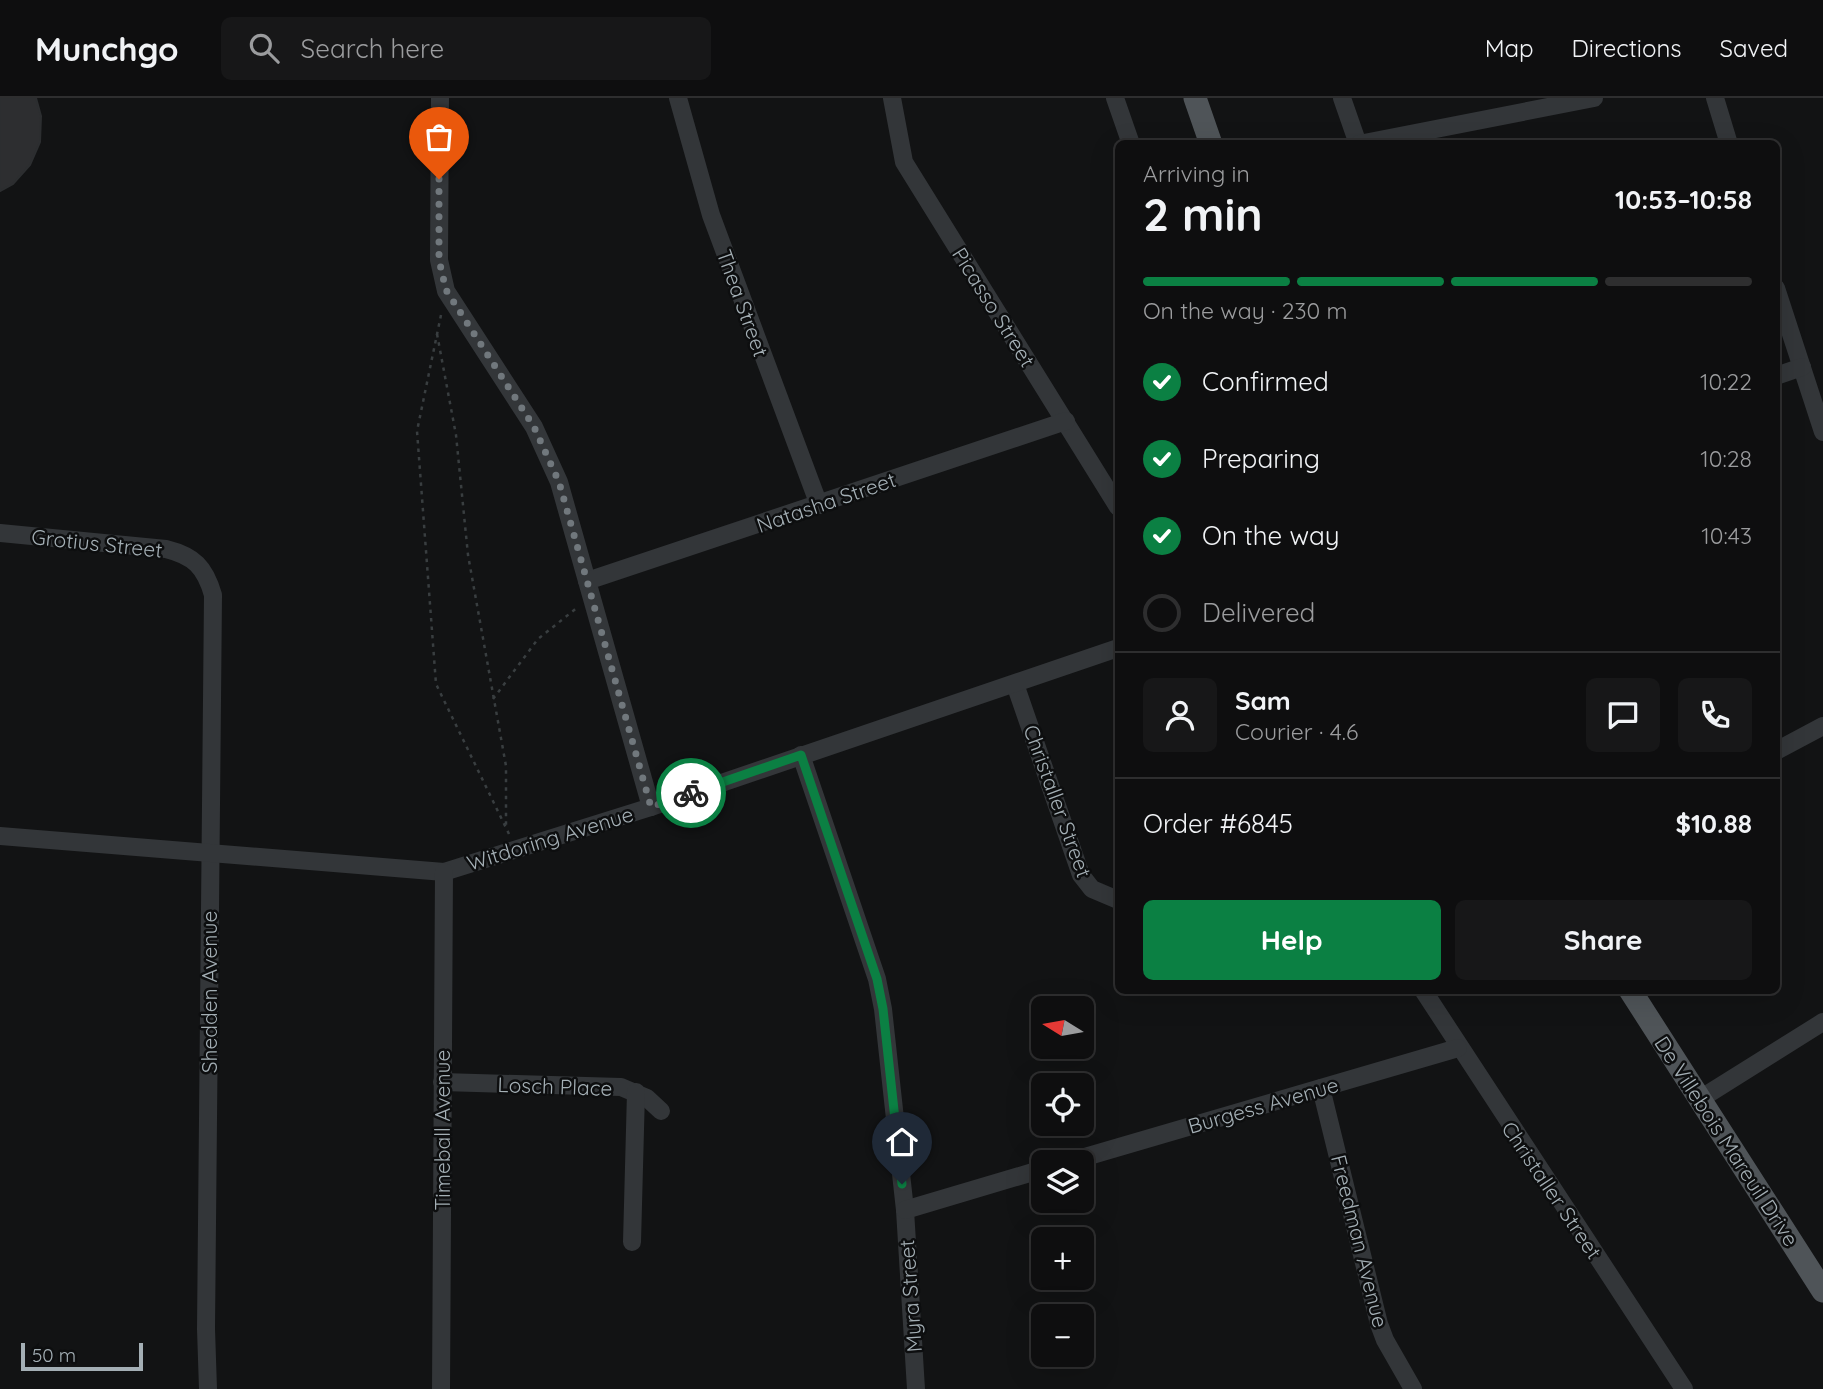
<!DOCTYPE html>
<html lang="en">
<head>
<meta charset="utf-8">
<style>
	:root { --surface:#0e0e0f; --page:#171718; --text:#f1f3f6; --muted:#9b9c9e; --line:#2e2e2f; --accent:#0b8043 }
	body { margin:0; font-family:Quicksand,sans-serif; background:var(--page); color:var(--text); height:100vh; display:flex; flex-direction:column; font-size:26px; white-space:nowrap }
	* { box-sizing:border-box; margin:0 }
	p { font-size:23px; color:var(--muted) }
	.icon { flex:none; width:38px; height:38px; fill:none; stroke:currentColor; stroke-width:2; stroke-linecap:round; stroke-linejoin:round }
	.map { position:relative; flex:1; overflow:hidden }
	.drawer { position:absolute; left:1115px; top:42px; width:665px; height:854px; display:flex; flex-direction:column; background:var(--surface); border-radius:10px; box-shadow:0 7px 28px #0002,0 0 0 2px var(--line) }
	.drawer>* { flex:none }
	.needle { width:46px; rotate:281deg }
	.tools { position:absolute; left:1031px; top:898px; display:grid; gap:14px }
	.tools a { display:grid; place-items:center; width:63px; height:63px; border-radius:10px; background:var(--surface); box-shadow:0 7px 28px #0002,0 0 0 2px var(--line); font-size:35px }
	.scale { position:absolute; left:21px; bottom:18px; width:122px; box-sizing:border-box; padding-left:7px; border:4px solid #a4afb5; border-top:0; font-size:19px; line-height:24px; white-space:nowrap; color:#a4afb5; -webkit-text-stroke:5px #0d0e0f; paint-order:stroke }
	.pin { position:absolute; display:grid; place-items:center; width:60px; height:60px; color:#fff; margin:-72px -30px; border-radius:50% 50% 50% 0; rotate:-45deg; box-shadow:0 0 7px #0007 }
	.pin .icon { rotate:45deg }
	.courier { position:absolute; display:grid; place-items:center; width:70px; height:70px; margin:-35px; border:5px solid #0b8043; border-radius:50%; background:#fff; color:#222; box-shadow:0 2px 9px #0007 }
	.summary em { font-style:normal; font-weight:700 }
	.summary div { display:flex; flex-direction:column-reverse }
	.summary { display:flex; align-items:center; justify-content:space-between; height:119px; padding:0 28px }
	h1 { font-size:46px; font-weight:700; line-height:52px }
	.bar { display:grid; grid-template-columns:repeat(4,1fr); gap:10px 7px; align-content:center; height:84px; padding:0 28px }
	.bar i { height:9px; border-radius:5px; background:var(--line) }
	.bar .selected { background:var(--accent) }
	.bar p { grid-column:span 4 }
	.line { display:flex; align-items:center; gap:18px; padding:0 28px; border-top:2px solid var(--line) }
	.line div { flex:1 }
	.round { display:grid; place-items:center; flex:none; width:74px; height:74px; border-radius:10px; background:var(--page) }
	ol { padding:0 28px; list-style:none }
	li { display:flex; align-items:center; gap:21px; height:77px }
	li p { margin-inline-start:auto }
	li .icon { padding:7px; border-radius:50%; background:var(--accent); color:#fff; stroke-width:4 }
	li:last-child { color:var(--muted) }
	li i { width:38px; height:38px; border:4px solid var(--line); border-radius:50% }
	.button { display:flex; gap:14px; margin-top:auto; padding:14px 28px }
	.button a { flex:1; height:80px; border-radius:10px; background:var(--accent); color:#fff; font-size:28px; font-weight:700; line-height:80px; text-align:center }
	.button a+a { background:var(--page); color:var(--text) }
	header { display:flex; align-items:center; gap:42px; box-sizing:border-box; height:98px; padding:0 35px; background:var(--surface); border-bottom:2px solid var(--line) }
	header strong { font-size:33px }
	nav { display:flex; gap:38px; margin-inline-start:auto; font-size:24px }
	.search { width:490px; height:63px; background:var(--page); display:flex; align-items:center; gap:18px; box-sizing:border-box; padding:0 24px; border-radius:10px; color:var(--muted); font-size:26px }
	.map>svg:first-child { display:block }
	.building { fill:#2d2e30; stroke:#2c2e30; stroke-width:2 }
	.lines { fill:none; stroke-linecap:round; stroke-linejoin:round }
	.path { stroke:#393e40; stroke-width:2.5; stroke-dasharray:3.5 5; stroke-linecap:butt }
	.minor { stroke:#333639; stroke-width:18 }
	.major { stroke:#4f5458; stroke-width:23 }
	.done { stroke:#71787d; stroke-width:7; stroke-dasharray:0 12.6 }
	.route { stroke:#0b8043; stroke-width:9 }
	.labels { text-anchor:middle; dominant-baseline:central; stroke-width:5; stroke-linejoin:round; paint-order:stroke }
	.street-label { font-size:21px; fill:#a4afb5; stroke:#0d0e0f }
</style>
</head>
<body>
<header>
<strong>Munchgo</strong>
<div class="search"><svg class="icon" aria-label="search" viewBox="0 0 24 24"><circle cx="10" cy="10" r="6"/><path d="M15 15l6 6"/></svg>Search here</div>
<nav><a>Map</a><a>Directions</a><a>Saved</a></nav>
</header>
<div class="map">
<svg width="1823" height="1291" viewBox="0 0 1823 1291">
	<rect width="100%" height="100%" fill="#121314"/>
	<path class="building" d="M0,0h36l5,18 -1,26 -10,23 -17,19 -13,7z"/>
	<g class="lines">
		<g class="path">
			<path d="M441,217l-24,116 19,253 73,150"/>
			<path d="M437,236l19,101 12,120 38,211v59"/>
			<path d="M493,601l45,-60 40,-32"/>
		</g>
		<g class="minor">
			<path d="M440,0l-1,162 7,31 88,136 25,55 92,325"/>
			<path d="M678,0l33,117 108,290"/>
			<path d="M892,0l12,64 214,345"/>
			<path d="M1115,0l16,46"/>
			<path d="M1342,0l16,46"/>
			<path d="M1715,0l14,46"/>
			<path d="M1359,46l235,-46"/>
			<path d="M1776,190l47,144"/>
			<path d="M1776,278l26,-9"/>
			<path d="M0,435l166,16c28,7 39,18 47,46l-7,734 2,60"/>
			<path d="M587,483l479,-160"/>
			<path d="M1015,586l66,191 11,14 26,11"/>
			<path d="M1776,653l47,-25"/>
			<path d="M801,657l76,224 6,30 22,201 11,179"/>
			<path d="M0,738l444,36 207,-65 467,-159"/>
			<path d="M1423,892l261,399"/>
			<path d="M442,984l179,5 26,11 14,13"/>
			<path d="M1321,990l58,236 6,16 28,49"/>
			<path d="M1700,1001l123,-77"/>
			<path d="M1068,1064l390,-114"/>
			<path d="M905,1112l138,-41"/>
			<path d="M632,1144l4,-150"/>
			<path d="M441,1291l3,-517"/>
		</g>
		<g class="major">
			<path d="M1195,0l16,46"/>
			<path d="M1630,892l193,301"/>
		</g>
	</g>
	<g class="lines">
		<path class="done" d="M439,81v81l7,30 88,137 25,55 92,325 40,-14"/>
		<path class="route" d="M691,695l110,-38 76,224 6,30 19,175"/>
	</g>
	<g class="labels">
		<g class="street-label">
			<text transform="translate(743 205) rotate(70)">Thea Street</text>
			<text transform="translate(994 209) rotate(58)">Picasso Street</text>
			<text transform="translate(826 404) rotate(-19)">Natasha Street</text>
			<text transform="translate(97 445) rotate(6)">Grotius Street</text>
			<text transform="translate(1058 703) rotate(70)">Christaller Street</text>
			<text transform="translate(550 740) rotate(-17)">Witdoring Avenue</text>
			<text transform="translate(209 894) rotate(-90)">Shedden Avenue</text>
			<text transform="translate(555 988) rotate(2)">Losch Place</text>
			<text transform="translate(1263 1007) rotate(-16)">Burgess Avenue</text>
			<text transform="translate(442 1032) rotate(-90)">Timeball Avenue</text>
			<text transform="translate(1727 1043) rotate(57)">De Villebois Mareuil Drive</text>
			<text transform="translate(1552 1092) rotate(56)">Christaller Street</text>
			<text transform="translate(1360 1143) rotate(76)">Freedman Avenue</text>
			<text transform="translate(910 1198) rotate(-94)">Myra Street</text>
		</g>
	</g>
</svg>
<div class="tools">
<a><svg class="needle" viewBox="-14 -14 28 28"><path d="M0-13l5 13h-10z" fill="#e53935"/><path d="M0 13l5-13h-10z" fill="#9b9c9e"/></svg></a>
<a><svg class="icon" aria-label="locate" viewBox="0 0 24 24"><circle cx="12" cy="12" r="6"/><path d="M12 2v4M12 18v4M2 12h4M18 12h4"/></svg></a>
<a><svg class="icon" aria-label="layers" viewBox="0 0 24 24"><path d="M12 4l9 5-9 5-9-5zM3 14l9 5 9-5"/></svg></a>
<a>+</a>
<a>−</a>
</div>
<div class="scale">50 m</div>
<div class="pin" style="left:439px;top:81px;background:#ea580c"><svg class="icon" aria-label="bag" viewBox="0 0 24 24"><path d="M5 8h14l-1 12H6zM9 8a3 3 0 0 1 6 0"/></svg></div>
<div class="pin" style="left:902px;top:1086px;background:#1f2937"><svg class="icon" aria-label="home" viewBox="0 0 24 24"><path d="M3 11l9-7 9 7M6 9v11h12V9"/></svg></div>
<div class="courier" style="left:691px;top:695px"><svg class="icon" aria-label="bike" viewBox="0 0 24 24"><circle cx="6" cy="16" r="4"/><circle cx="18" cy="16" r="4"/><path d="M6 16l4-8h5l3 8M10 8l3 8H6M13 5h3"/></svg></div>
<section class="drawer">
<div class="summary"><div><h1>2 min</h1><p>Arriving in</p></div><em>10:53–10:58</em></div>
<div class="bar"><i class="selected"></i><i class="selected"></i><i class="selected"></i><i></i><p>On the way · 230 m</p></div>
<ol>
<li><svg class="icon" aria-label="check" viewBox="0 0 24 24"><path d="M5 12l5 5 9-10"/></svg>Confirmed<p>10:22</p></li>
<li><svg class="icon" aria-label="check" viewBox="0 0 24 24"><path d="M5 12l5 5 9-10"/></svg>Preparing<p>10:28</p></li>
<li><svg class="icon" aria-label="check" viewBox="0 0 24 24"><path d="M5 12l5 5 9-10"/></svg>On the way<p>10:43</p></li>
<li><i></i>Delivered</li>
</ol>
<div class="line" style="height:126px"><a class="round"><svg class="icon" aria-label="person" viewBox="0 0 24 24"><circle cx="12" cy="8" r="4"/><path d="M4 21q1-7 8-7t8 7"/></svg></a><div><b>Sam</b><p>Courier · 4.6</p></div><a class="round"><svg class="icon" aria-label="chat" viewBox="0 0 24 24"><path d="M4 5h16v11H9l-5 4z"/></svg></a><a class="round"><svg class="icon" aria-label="phone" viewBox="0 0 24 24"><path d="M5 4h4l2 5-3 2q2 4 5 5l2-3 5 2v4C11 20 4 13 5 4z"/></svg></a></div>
<div class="line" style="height:91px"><div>Order #6845</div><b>$10.88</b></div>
<div class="button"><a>Help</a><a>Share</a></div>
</section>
</div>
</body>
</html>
